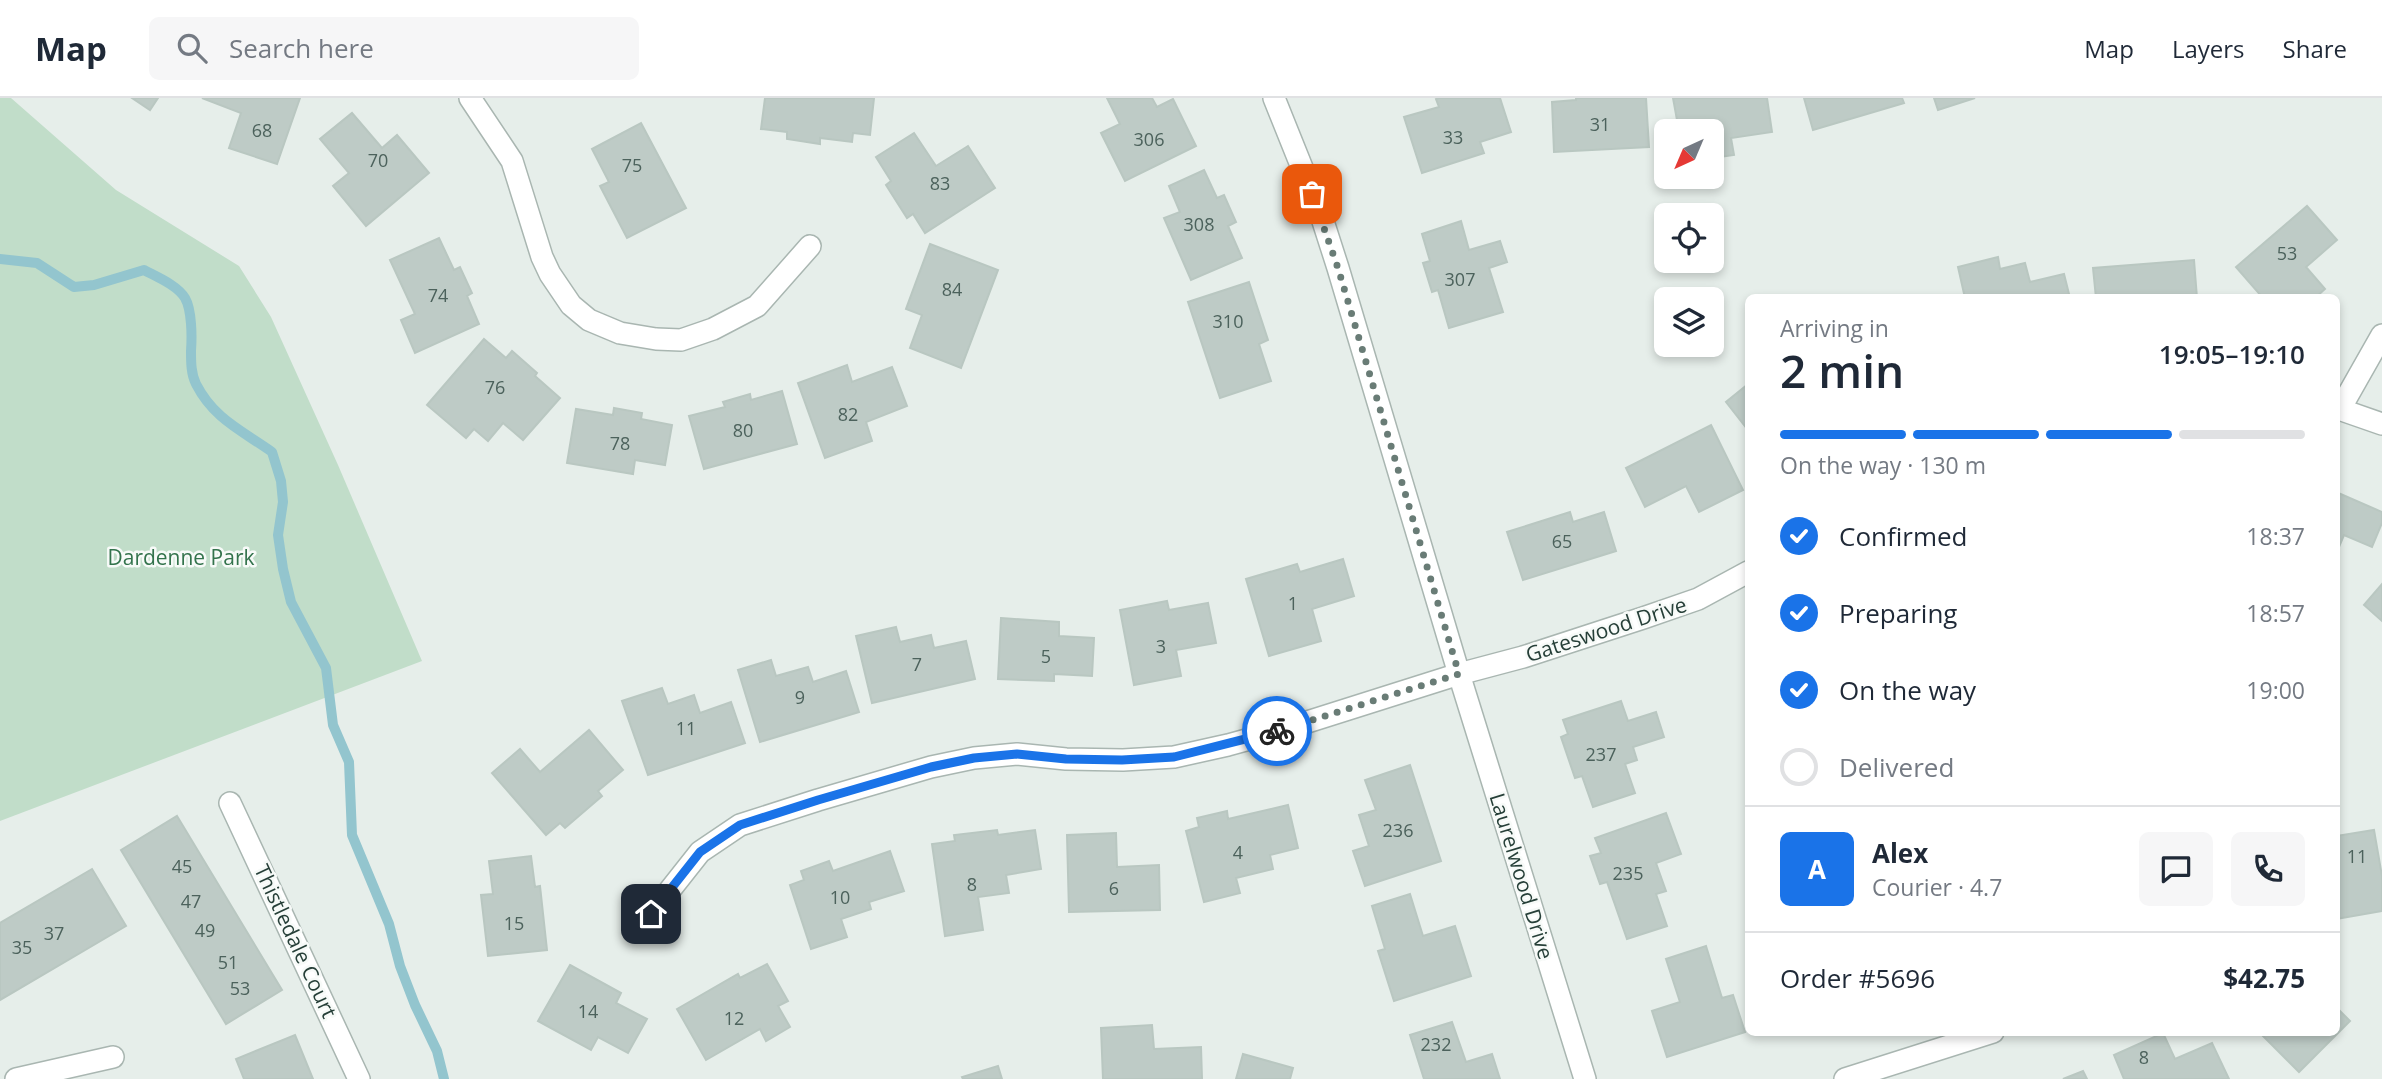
<!DOCTYPE html>
<html lang="en">
<head>
<meta charset="utf-8">
<style>
	:root { --surface:#fff; --page:#f6f6f7; --text:#1f2937; --muted:#747a83; --line:#e0e1e3; --accent:#1a73e8 }
	body { margin:0; font-family:"Open Sans",sans-serif; background:var(--page); color:var(--text); height:100vh; display:flex; flex-direction:column; font-size:26px; white-space:nowrap }
	* { box-sizing:border-box; margin:0 }
	p { font-size:23px; color:var(--muted) }
	.icon { flex:none; width:38px; height:38px; fill:none; stroke:currentColor; stroke-width:2; stroke-linecap:round; stroke-linejoin:round }
	.map { position:relative; flex:1; overflow:hidden }
	.panel { position:absolute; left:1745px; top:196px; width:595px; height:742px; display:flex; flex-direction:column; background:var(--surface); border-radius:10px; box-shadow:0 4px 10px #0003 }
	.panel>* { flex:none }
	.needle { width:46px; rotate:224deg }
	.buttons { position:absolute; left:1654px; top:21px; display:grid; gap:14px }
	.buttons a { display:grid; place-items:center; width:70px; height:70px; border-radius:10px; background:var(--surface); box-shadow:0 4px 10px #0003; font-size:35px }
	.pin { position:absolute; display:grid; place-items:center; width:60px; height:60px; color:#fff; margin:-30px; border-radius:14px; box-shadow:0 4px 10px #0006 }
	.courier { position:absolute; display:grid; place-items:center; width:70px; height:70px; margin:-35px; border:5px solid #1a73e8; border-radius:50%; background:#fff; color:#222; box-shadow:0 2px 9px #0007 }
	.summary em { font-style:normal; font-weight:600 }
	.summary div { display:flex; flex-direction:column-reverse }
	.summary { display:flex; align-items:center; justify-content:space-between; height:119px; padding:0 35px }
	h1 { font-size:46px; font-weight:600; line-height:52px }
	.bar { display:grid; grid-template-columns:repeat(4,1fr); gap:10px 7px; align-content:center; height:84px; padding:0 35px }
	.bar i { height:9px; border-radius:5px; background:var(--line) }
	.bar .on { background:var(--accent) }
	.bar p { grid-column:span 4 }
	.line { display:flex; align-items:center; gap:18px; padding:0 35px; border-top:2px solid var(--line) }
	.line div { flex:1 }
	.round { display:grid; place-items:center; flex:none; width:74px; height:74px; border-radius:10px; background:var(--page) }
	ol { padding:0 35px; list-style:none }
	li { display:flex; align-items:center; gap:21px; height:77px }
	li p { margin-inline-start:auto }
	li .icon { padding:7px; border-radius:50%; background:var(--accent); color:#fff; stroke-width:4 }
	li:last-child { color:var(--muted) }
	li i { width:38px; height:38px; border:4px solid var(--line); border-radius:50% }
	header { display:flex; align-items:center; gap:42px; box-sizing:border-box; height:98px; padding:0 35px; background:var(--surface); border-bottom:2px solid var(--line) }
	header strong { font-size:33px }
	nav { display:flex; gap:38px; margin-inline-start:auto; font-size:24px }
	.search { width:490px; height:63px; background:var(--page); display:flex; align-items:center; gap:18px; box-sizing:border-box; padding:0 24px; border-radius:10px; color:var(--muted); font-size:26px }
	.map>svg:first-child { display:block }
	.green { fill:#c1ddc9 }
	.lines { fill:none; stroke-linecap:round; stroke-linejoin:round }
	.stream { stroke:#93c5ce; stroke-width:10 }
	.building { fill:#becbc6; stroke:#b9c7c1; stroke-width:2 }
	.minor-casing { stroke:#a9b6b1; stroke-width:24 }
	.minor { stroke:#fff; stroke-width:21 }
	.done { stroke:#697c76; stroke-width:7; stroke-dasharray:0 12.6 }
	.route { stroke:#1a73e8; stroke-width:9 }
	.labels { text-anchor:middle; dominant-baseline:central; stroke-width:5; stroke-linejoin:round; paint-order:stroke }
	.number-label { font-size:18px; fill:#4c625c }
	.park-label { font-size:21px; fill:#33734c; stroke:#f7faf8 }
	.street-label { font-size:21px; fill:#263f38; stroke:#f7faf8 }
</style>
</head>
<body>
<header>
<strong>Map</strong>
<div class="search"><svg class="icon" aria-label="search" viewBox="0 0 24 24"><circle cx="10" cy="10" r="6"/><path d="M15 15l6 6"/></svg>Search here</div>
<nav><a>Map</a><a>Layers</a><a>Share</a></nav>
</header>
<div class="map">
<svg width="2382" height="981" viewBox="0 0 2382 981">
	<rect width="100%" height="100%" fill="#e6eeea"/>
	<path class="green" d="M0,0h11l105,92 123,76 32,51 67,148 84,196 -422,160z"/>
	<g class="lines">
		<path class="stream" d="M0,161l37,4 37,24 20,-2 50,-15c13,7 33,15 41,28 7,12 7,39 6,53 0,11 0,23 5,33 18,35 45,46 76,68l9,29 2,21 -5,33 5,34 8,33 35,66 7,57 16,37 3,73 37,89 11,42 15,39 22,46 7,28"/>
	</g>
	<g class="building">
		<path d="M132,0h26l-8,12z"/>
		<path d="M202,0h98l-23,66 -48,-16 12,-35z"/>
		<path d="M765,0h109l-4,37 -17,-2 -1,9 -32,-4v6l-33,-5v-7l-26,-3z"/>
		<path d="M1107,0h45l5,9 16,-8 23,47 -71,35 -24,-48 19,-9z"/>
		<path d="M1500,0l11,34 -31,10 4,11 -62,20 -18,-56 35,-10 -3,-8 3,-1z"/>
		<path d="M1576,0h70l3,49 -95,5 -2,-50 24,-2z"/>
		<path d="M1673,0h94l5,34 -41,6 3,17 -22,3v-27h-33z"/>
		<path d="M1804,0h98l2,5 -91,27z"/>
		<path d="M1934,0h41l-37,12z"/>
		<path d="M352,15l30,35 15,-13 32,38 -63,53 -33,-40 16,-13 -29,-34z"/>
		<path d="M641,25l45,85 -59,30 -27,-52 9,-4 -17,-33z"/>
		<path d="M914,35l22,33 32,-20 27,42 -70,45 -12,-19 -6,4 -21,-33 5,-4 -15,-24z"/>
		<path d="M1204,72l13,28 7,-3 12,27 -8,4 14,32 -51,22 -27,-62 16,-6 -11,-26z"/>
		<path d="M2307,108l30,34 -31,27 19,22 -10,9h-52l-27,-31z"/>
		<path d="M1461,123l8,29 31,-9 7,21 -18,6 14,44 -54,16 -11,-38 -6,2 -9,-29 7,-2 -8,-27z"/>
		<path d="M439,140l15,32 6,-3 12,26 -5,3 12,28 -64,29 -14,-33 14,-6 -25,-54z"/>
		<path d="M930,146l68,26 -37,98 -51,-20 12,-33 -16,-6z"/>
		<path d="M1998,159l2,12 25,-6 5,19 34,-8 6,24h-105l-7,-31z"/>
		<path d="M2194,162l3,38h-101l-3,-30z"/>
		<path d="M1249,184l19,58 -9,4 12,37 -51,17 -32,-96z"/>
		<path d="M484,241l22,19 6,-7 25,22 -2,3 25,22 -37,42 -20,-17 -15,18 -14,-12 -8,9 -39,-33z"/>
		<path d="M847,267l5,17 40,-15 15,39 -41,16 6,19 -47,17 -27,-75z"/>
		<path d="M1748,286v46l-22,-28z"/>
		<path d="M782,293l15,53 -93,25 -15,-53 36,-9 -2,-5 27,-8 1,6z"/>
		<path d="M614,310l28,5 -1,6 31,6 -7,40 -30,-5 -2,14 -66,-11 9,-54 37,6z"/>
		<path d="M1711,327l32,65 -44,22 -13,-26 -41,21 -19,-39z"/>
		<path d="M2336,394l46,20v11l-10,24 -28,-12 -8,19z"/>
		<path d="M1570,414l3,10 31,-10 12,39 -93,29 -16,-48z"/>
		<path d="M1343,461l11,37 -42,13 9,32 -52,15 -23,-77 51,-15 3,8z"/>
		<path d="M2382,486v37l-18,-16z"/>
		<path d="M1167,503l2,9 39,-7 8,40 -40,7 5,26 -47,9 -14,-75z"/>
		<path d="M1001,520l58,4v14l35,2 -2,38 -38,-2v7l-56,-2z"/>
		<path d="M896,529l4,15 31,-7 3,13 32,-7 9,38 -103,24 -16,-67z"/>
		<path d="M771,562l5,16 32,-9 5,15 33,-11 13,41 -99,30 -22,-72z"/>
		<path d="M662,590l6,16 26,-9 6,18 31,-11 14,41 -97,32 -26,-74z"/>
		<path d="M1621,603l7,20 28,-9 8,25 -31,10 4,13 -12,4 10,29 -42,14 -11,-31 -7,2 -14,-41 7,-3 -5,-14z"/>
		<path d="M589,632l34,40 -25,21 4,5 -37,32 -5,-5 -14,12 -54,-62 28,-24 20,23z"/>
		<path d="M1410,667l31,96 -76,25 -12,-35 16,-5 -10,-31 17,-5 -11,-30z"/>
		<path d="M1288,707l10,43 -28,7 3,14 -37,9 4,15 -36,9 -18,-71 13,-4 -2,-9 30,-7 1,8z"/>
		<path d="M1666,715l15,41 -25,9 10,28 -10,3 11,32 -40,13 -20,-57 -7,2 -10,-28 11,-3 -6,-15z"/>
		<path d="M177,718l105,174 -56,34 -105,-174z"/>
		<path d="M997,732l1,5 37,-5 6,39 -35,6 3,18 -31,4 5,33 -38,6 -13,-92 23,-3 -1,-6z"/>
		<path d="M2374,732l8,46v35l-46,8v-83z"/>
		<path d="M1116,735l1,34 42,-2 1,45 -91,2 -2,-77z"/>
		<path d="M890,753l14,40 -35,11 2,7 -30,10 6,18 -36,12 -21,-64 14,-5 -3,-9 28,-10 4,10z"/>
		<path d="M531,758l4,31 5,-1 7,64 -59,6 -7,-61 12,-1 -4,-33z"/>
		<path d="M92,771l34,57 -126,74v-77z"/>
		<path d="M1410,796l13,42 32,-10 16,50 -77,25 -16,-50 7,-2 -13,-43z"/>
		<path d="M1706,848l16,52 11,-3 12,37 -78,25 -15,-46 28,-9 -14,-43z"/>
		<path d="M767,866l21,37 -10,5 12,21 -24,14 -6,-12 -54,31 -29,-51 61,-35 2,4z"/>
		<path d="M570,867l51,28 -5,10 31,16 -19,34 -30,-16 -7,13 -53,-29z"/>
		<path d="M2336,909l14,14 -51,51 -40,-40h77z"/>
		<path d="M1452,924l14,40 26,-8 8,25h-76l-14,-44z"/>
		<path d="M1152,927l2,24 47,-2 1,32h-99l-2,-51z"/>
		<path d="M2163,935l12,26 37,-16 17,36h-105l-10,-24z"/>
		<path d="M295,937l18,44h-69l-8,-20z"/>
		<path d="M1243,956l50,14 -3,11h-54z"/>
		<path d="M998,968l4,13h-39l-1,-2z"/>
		<path d="M2083,973l4,8h-24z"/>
	</g>
	<g class="lines">
		<g class="minor-casing">
			<g id="minor">
				<path d="M470,0l42,63 30,96 8,17 21,31 18,15 31,13 36,6 25,1 32,-11 44,-23 53,-60"/>
				<path d="M1274,0l47,117 17,53 121,406 126,405"/>
				<path d="M2336,310l46,16"/>
				<path d="M2340,311l42,-74"/>
				<path d="M230,705l129,276"/>
				<path d="M651,816l49,-62 40,-27 78,-25 113,-33 43,-9 43,-4 49,5 57,1 51,-3 54,-12 54,-15 177,-56 64,-17 120,-39 55,-19 50,-27"/>
				<path d="M16,981l97,-22"/>
				<path d="M1845,981l148,-47"/>
			</g>
		</g>
		<use href="#minor" class="minor"/>
	</g>
	<g class="lines">
		<path class="done" d="M1277,633l182,-57 -121,-406 -26,-74"/>
		<path class="route" d="M651,816l49,-62 40,-27 78,-25 113,-33 43,-9 43,-4 49,5 56,1 52,-3 103,-26"/>
	</g>
	<g class="labels">
		<g class="number-label">
			<text x="1600" y="26">31</text>
			<text x="262" y="32">68</text>
			<text x="1453" y="39">33</text>
			<text x="1149" y="41">306</text>
			<text x="378" y="62">70</text>
			<text x="632" y="67">75</text>
			<text x="940" y="85">83</text>
			<text x="1199" y="126">308</text>
			<text x="2287" y="155">53</text>
			<text x="1460" y="181">307</text>
			<text x="952" y="191">84</text>
			<text x="438" y="197">74</text>
			<text x="1228" y="223">310</text>
			<text x="495" y="289">76</text>
			<text x="848" y="316">82</text>
			<text x="743" y="332">80</text>
			<text x="620" y="345">78</text>
			<text x="1562" y="443">65</text>
			<text x="1293" y="505">1</text>
			<text x="1161" y="548">3</text>
			<text x="1046" y="558">5</text>
			<text x="917" y="566">7</text>
			<text x="800" y="599">9</text>
			<text x="686" y="630">11</text>
			<text x="1601" y="656">237</text>
			<text x="1398" y="732">236</text>
			<text x="1238" y="754">4</text>
			<text x="2357" y="758">11</text>
			<text x="182" y="768">45</text>
			<text x="1628" y="775">235</text>
			<text x="972" y="786">8</text>
			<text x="1114" y="790">6</text>
			<text x="840" y="799">10</text>
			<text x="191" y="803">47</text>
			<text x="514" y="825">15</text>
			<text x="205" y="832">49</text>
			<text x="54" y="835">37</text>
			<text x="22" y="849">35</text>
			<text x="228" y="864">51</text>
			<text x="240" y="890">53</text>
			<text x="588" y="913">14</text>
			<text x="734" y="920">12</text>
			<text x="1436" y="946">232</text>
			<text x="2144" y="959">8</text>
		</g>
		<g class="park-label">
			<text x="181" y="459">Dardenne Park</text>
		</g>
		<g class="street-label">
			<text transform="translate(1606 531) rotate(-18)">Gateswood Drive</text>
			<text transform="translate(1522 778) rotate(73)">Laurelwood Drive</text>
			<text transform="translate(296 843) rotate(65)">Thistledale Court</text>
		</g>
	</g>
</svg>
<div class="buttons">
<a><svg class="needle" viewBox="-14 -14 28 28"><path d="M0-13l5 13h-10z" fill="#e53935"/><path d="M0 13l5-13h-10z" fill="#747a83"/></svg></a>
<a><svg class="icon" aria-label="locate" viewBox="0 0 24 24"><circle cx="12" cy="12" r="6"/><path d="M12 2v4M12 18v4M2 12h4M18 12h4"/></svg></a>
<a><svg class="icon" aria-label="layers" viewBox="0 0 24 24"><path d="M12 4l9 5-9 5-9-5zM3 14l9 5 9-5"/></svg></a>
</div>
<div class="pin" style="left:1312px;top:96px;background:#ea580c"><svg class="icon" aria-label="bag" viewBox="0 0 24 24"><path d="M5 8h14l-1 12H6zM9 8a3 3 0 0 1 6 0"/></svg></div>
<div class="pin" style="left:651px;top:816px;background:#1f2937"><svg class="icon" aria-label="home" viewBox="0 0 24 24"><path d="M3 11l9-7 9 7M6 9v11h12V9"/></svg></div>
<div class="courier" style="left:1277px;top:633px"><svg class="icon" aria-label="bike" viewBox="0 0 24 24"><circle cx="6" cy="16" r="4"/><circle cx="18" cy="16" r="4"/><path d="M6 16l4-8h5l3 8M10 8l3 8H6M13 5h3"/></svg></div>
<section class="panel">
<div class="summary"><div><h1>2 min</h1><p>Arriving in</p></div><em>19:05–19:10</em></div>
<div class="bar"><i class="on"></i><i class="on"></i><i class="on"></i><i></i><p>On the way · 130 m</p></div>
<ol>
<li><svg class="icon" aria-label="check" viewBox="0 0 24 24"><path d="M5 12l5 5 9-10"/></svg>Confirmed<p>18:37</p></li>
<li><svg class="icon" aria-label="check" viewBox="0 0 24 24"><path d="M5 12l5 5 9-10"/></svg>Preparing<p>18:57</p></li>
<li><svg class="icon" aria-label="check" viewBox="0 0 24 24"><path d="M5 12l5 5 9-10"/></svg>On the way<p>19:00</p></li>
<li><i></i>Delivered</li>
</ol>
<div class="line" style="height:126px"><b class="round" style="background:var(--accent);color:#fff">A</b><div><b>Alex</b><p>Courier · 4.7</p></div><a class="round"><svg class="icon" aria-label="chat" viewBox="0 0 24 24"><path d="M4 5h16v11H9l-5 4z"/></svg></a><a class="round"><svg class="icon" aria-label="phone" viewBox="0 0 24 24"><path d="M5 4h4l2 5-3 2q2 4 5 5l2-3 5 2v4C11 20 4 13 5 4z"/></svg></a></div>
<div class="line" style="height:91px"><div>Order #5696</div><b>$42.75</b></div>
</section>
</div>
</body>
</html>
